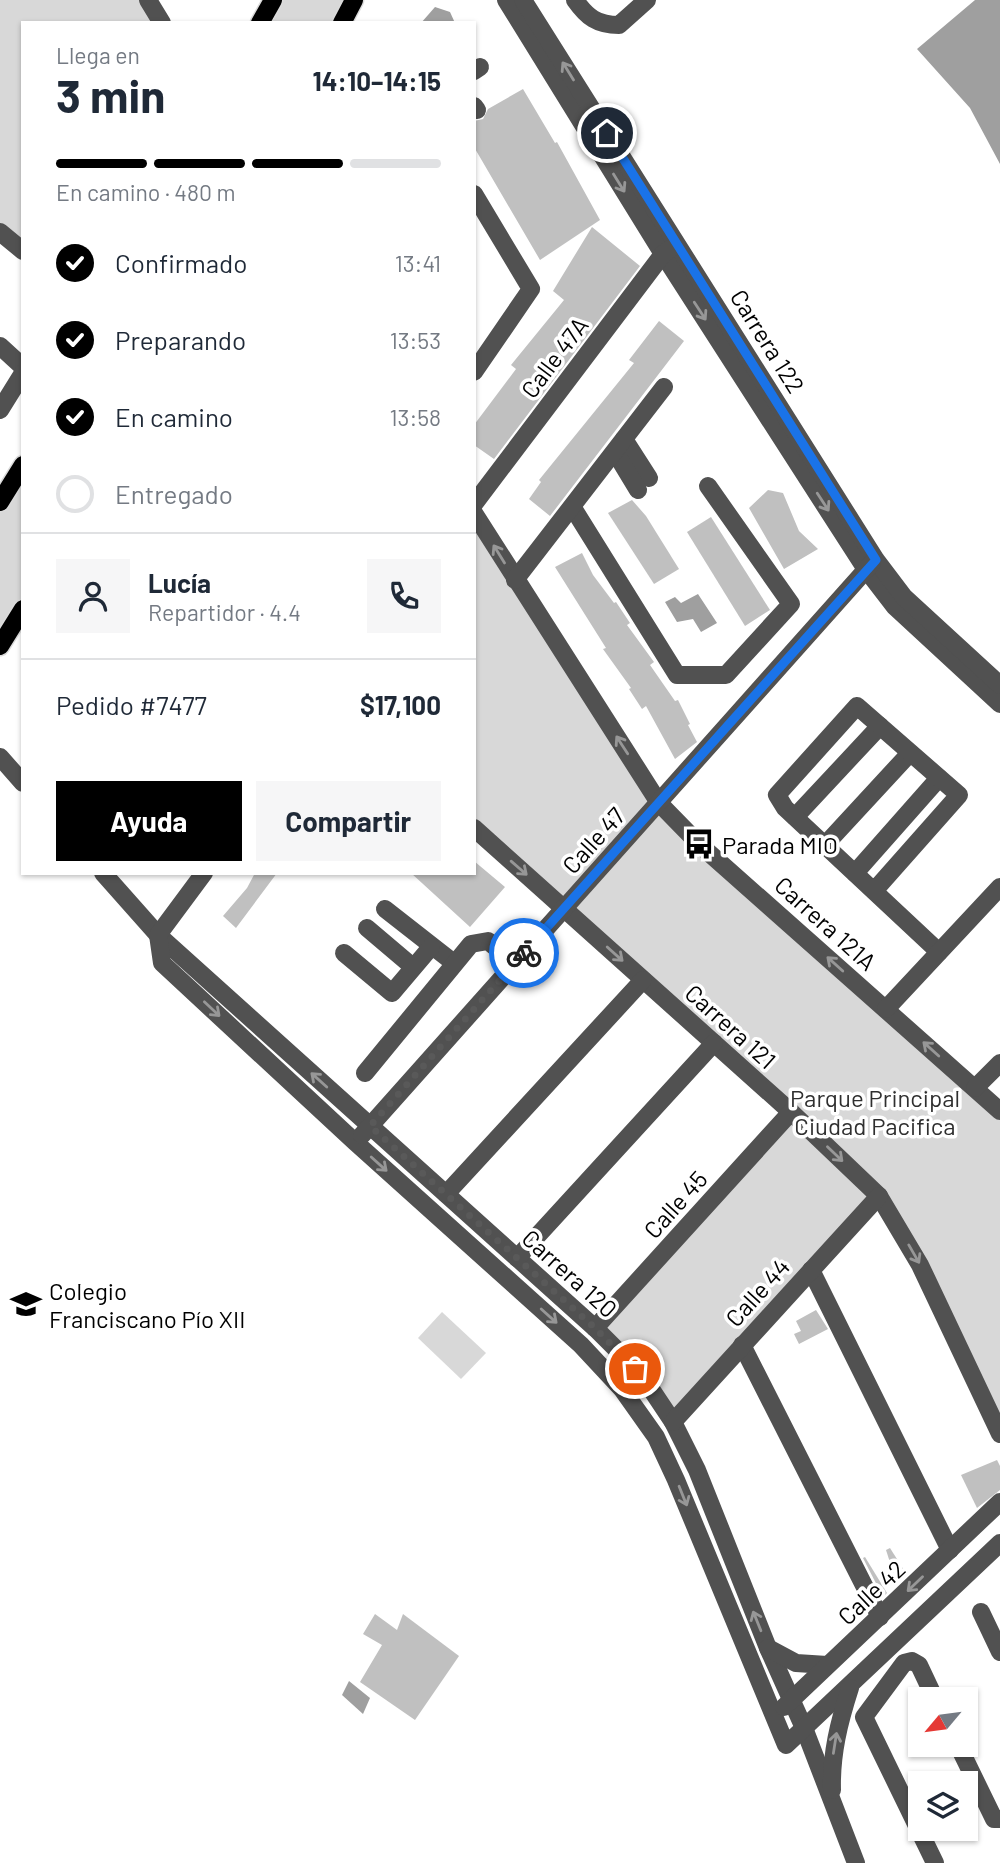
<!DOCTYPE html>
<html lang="es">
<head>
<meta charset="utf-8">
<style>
	:root { --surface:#fff; --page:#f6f6f7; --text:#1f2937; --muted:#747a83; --line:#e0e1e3; --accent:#000 }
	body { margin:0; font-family:Barlow,sans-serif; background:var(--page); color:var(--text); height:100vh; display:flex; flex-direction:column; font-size:26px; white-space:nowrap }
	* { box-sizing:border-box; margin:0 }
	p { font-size:23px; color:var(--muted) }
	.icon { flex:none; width:38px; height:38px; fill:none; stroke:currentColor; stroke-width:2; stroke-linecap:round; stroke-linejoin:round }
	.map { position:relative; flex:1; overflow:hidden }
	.side { position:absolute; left:21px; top:21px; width:455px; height:854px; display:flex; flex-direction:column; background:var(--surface); border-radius:0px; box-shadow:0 2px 5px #0004 }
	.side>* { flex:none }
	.needle { width:46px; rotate:241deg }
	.fabs { position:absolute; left:908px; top:1687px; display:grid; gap:14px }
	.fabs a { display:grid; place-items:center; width:70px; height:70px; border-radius:0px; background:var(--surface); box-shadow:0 2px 5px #0004; font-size:35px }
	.pin { position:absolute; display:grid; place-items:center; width:60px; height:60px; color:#fff; margin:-30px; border:4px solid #fff; border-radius:50%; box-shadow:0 2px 7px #0007 }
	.courier { position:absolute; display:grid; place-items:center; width:70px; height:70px; margin:-35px; border:5px solid #1a73e8; border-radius:50%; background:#fff; color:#222; box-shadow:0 2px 9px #0007 }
	.headline em { font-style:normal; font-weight:700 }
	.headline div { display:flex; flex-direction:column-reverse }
	.headline { display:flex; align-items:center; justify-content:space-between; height:119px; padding:0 35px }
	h1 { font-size:46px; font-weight:700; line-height:52px }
	.bar { display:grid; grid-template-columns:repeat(4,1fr); gap:10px 7px; align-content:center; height:84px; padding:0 35px }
	.bar i { height:9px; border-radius:5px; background:var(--line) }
	.bar .selected { background:var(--accent) }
	.bar p { grid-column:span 4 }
	.line { display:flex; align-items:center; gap:18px; padding:0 35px; border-top:2px solid var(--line) }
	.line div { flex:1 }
	.round { display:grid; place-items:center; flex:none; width:74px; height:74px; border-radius:0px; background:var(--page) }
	ol { padding:0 35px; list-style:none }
	li { display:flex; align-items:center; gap:21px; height:77px }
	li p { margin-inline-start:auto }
	li .icon { padding:7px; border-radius:50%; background:var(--accent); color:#fff; stroke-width:4 }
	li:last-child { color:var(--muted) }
	li i { width:38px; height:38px; border:4px solid var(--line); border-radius:50% }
	.action { display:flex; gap:14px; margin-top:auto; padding:14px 35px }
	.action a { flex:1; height:80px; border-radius:0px; background:var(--accent); color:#fff; font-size:28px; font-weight:700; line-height:80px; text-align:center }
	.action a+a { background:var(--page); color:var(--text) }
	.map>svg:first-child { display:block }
	.green { fill:#d8d8d8 }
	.water { fill:#9f9f9f }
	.building { fill:#c0c0c0 }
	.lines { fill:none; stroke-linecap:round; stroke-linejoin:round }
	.major-casing { stroke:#dbdbdb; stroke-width:21 }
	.minor { stroke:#515151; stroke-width:18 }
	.major { stroke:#000; stroke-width:18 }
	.oneway { stroke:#979797 }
	.done { stroke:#595959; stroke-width:7; stroke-dasharray:0 12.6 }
	.route { stroke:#1a73e8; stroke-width:9 }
	.labels { text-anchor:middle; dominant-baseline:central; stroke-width:7; stroke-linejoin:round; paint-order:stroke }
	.street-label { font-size:24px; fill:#000; stroke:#fff }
	.poi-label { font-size:24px; fill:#000; stroke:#fff; text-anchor:start }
	.park-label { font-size:24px; fill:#2f2f2f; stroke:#fff }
</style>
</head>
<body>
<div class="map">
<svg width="1000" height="1863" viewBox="0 0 1000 1863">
	<rect width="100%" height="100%" fill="#fff"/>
	<g class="green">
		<path d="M0,0h148l14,23h-139v228l-23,-19z"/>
		<path d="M273,0h82l-13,23h-82z"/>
		<path d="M23,465v144l-23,37v-144z"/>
		<path d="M474,513l185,290 341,308v323l-121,-238 -206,226 -78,-94 196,-216 -317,-284z"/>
		<path d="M442,1312l44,41 -25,26 -43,-41z"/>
	</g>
	<g class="water">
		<path d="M975,0h25v164l-30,-56 -53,-59z"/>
		<path d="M435,7l15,5 5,11h-34z"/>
		<path d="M698,594l19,29 -16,9 -8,-13 -16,3 -12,-20 10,-5 6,6z"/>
		<path d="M349,1681l21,17 -7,16 -21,-19z"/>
	</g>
	<g class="building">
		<path d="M523,89l32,54 2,-1 43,78 -60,40 -66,-113v-26l9,-2 5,-10z"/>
		<path d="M592,227l48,39 -146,193 -20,-14v-20l42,-56 -5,-4 53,-65 -11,-9z"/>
		<path d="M659,321l25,20 -134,175 -21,-17 12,-17 -2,-2 95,-117 -5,-3z"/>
		<path d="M768,490l15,3 16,38 19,18 -34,20 -35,-61z"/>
		<path d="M632,500l14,16 33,53 -25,15 -46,-71z"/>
		<path d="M711,517l59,93 -25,16 -58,-94z"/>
		<path d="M582,553l11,22 21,28 2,-1 14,21 -3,2 27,37 -4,3 25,36 3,-1 12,24 -2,1 9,17 -22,17 -29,-53 -4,3 -13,-20 2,-1 -28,-39 3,-1 -51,-81z"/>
		<path d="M474,861l31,26 -35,40 -59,-54h63z"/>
		<path d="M255,873h22l-41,55 -13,-12 24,-28z"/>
		<path d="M816,1310l12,19 -29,15 -5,-10 7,-3 -5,-10z"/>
		<path d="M997,1460l3,6v24l-23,18 -16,-33z"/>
		<path d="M890,1548l17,27 -10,9 -11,-34z"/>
		<path d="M865,1557l22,36 -4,4 -20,-39z"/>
		<path d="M375,1614l22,16 6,-16 56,42 -44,64 -55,-38 22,-37 -19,-11z"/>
	</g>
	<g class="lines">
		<g class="major-casing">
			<g id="major">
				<path d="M260,23l13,-23"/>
				<path d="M342,23l12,-23"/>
				<path d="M0,502l23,-37"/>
				<path d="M0,646l23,-37"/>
			</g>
		</g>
		<g class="minor">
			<path d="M148,0l14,23"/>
			<path d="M506,0l157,254 202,314 30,39 105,97"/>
			<path d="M523,0l353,560 28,37 96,88"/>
			<path d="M575,0c12,17 22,25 44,25l28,-25"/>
			<path d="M474,71l6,-4"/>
			<path d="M474,106l3,4"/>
			<path d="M474,194l57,95 -57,83"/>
			<path d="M0,232l23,19"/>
			<path d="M0,346l23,21"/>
			<path d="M0,410l23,-37"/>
			<path d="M624,439l25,39"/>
			<path d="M615,452l23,38"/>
			<path d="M474,504l189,-250 7,-5"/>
			<path d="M573,508l104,167h49l65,-71 -83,-118"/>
			<path d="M474,513l185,290 40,41 301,267"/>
			<path d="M515,580l149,-193"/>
			<path d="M0,757l23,26"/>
			<path d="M795,817l85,-91"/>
			<path d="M474,828l317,284 88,84 41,69 80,169"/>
			<path d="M825,845l85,-92"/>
			<path d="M103,873l55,62 437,393 46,46 32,48 24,48 71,178 36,80 52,135"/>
			<path d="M204,873l-46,62 4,28 193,179 226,203 41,44 34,48 20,43 110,265 214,-202"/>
			<path d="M855,873l84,-95"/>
			<path d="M874,891l85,-96 -102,-89 -80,89 8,13 154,144"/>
			<path d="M385,909l69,54"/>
			<path d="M367,928l46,39"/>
			<path d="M344,953l48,40 39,-46"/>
			<path d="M886,1009l114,-122"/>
			<path d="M365,1073l106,-129 17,-3 27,22"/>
			<path d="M975,1088l25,-25"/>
			<path d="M362,1135l510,-572"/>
			<path d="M446,1194l197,-214"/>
			<path d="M517,1258l197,-215"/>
			<path d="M811,1270l139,280"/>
			<path d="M595,1328l196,-216"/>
			<path d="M742,1345l138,272"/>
			<path d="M673,1422l206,-226"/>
			<path d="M981,1612l19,40"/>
			<path d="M768,1648l28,15 31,2"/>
			<path d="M784,1707l216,-205"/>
			<path d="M958,1745l36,74h6"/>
			<path d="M832,1790c-1,-36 7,-68 18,-102"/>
			<path d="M935,1863l-71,-146 40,-54 8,-2 7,4 16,34"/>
		</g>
		<use href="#major" class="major"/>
	</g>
	<defs><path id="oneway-shaft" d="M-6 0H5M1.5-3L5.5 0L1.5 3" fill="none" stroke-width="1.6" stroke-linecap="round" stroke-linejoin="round" transform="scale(1.75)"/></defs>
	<g class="oneway">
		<use href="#oneway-shaft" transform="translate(568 71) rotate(-122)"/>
		<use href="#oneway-shaft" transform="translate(619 183) rotate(58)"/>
		<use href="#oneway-shaft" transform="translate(700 311) rotate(57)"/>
		<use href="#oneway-shaft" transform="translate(823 502) rotate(57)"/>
		<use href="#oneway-shaft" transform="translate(499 554) rotate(-122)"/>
		<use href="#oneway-shaft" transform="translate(622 745) rotate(-123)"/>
		<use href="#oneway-shaft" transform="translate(519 868) rotate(41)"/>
		<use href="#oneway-shaft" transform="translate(615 954) rotate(42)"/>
		<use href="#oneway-shaft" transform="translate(835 964) rotate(-138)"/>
		<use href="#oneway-shaft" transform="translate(212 1009) rotate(43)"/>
		<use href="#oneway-shaft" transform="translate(931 1049) rotate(-138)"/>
		<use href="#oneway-shaft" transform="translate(319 1080) rotate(-138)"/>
		<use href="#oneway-shaft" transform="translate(835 1154) rotate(44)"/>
		<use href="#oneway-shaft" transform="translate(379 1164) rotate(42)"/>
		<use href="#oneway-shaft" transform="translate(914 1254) rotate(60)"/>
		<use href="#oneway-shaft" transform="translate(549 1316) rotate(42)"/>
		<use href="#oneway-shaft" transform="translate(683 1496) rotate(68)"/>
		<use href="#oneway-shaft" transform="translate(915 1584) rotate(136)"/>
		<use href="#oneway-shaft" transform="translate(757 1621) rotate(-112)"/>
		<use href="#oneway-shaft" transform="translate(835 1743) rotate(-81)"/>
	</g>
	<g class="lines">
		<path class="done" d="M524,953l-154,173 225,202 40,41"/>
		<path class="route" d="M524,953l352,-393 -269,-427"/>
	</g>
	<defs>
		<g id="bus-bare" transform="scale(2.415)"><path d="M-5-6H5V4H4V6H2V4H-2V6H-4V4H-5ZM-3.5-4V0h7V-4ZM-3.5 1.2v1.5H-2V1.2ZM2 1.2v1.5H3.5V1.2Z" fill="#000" stroke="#fff" stroke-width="2.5" paint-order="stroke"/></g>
		<g id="school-bare" transform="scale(2.415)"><path d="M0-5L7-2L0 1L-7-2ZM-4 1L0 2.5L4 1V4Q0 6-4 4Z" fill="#000" stroke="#fff" stroke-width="2.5" paint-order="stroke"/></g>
	</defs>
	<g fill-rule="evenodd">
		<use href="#bus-bare" x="699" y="844"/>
		<use href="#school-bare" x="26" y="1304"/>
	</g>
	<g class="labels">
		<g class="street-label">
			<text transform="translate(768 341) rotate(58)">Carrera 122</text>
			<text transform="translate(554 357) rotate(-53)">Calle 47A</text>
			<text transform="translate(593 840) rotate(-48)">Calle 47</text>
			<text transform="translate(826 923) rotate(42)">Carrera 121A</text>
			<text transform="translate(731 1026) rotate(42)">Carrera 121</text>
			<text transform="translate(675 1204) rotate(-48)">Calle 45</text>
			<text transform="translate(570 1273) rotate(42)">Carrera 120</text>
			<text transform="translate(757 1292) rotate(-48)">Calle 44</text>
			<text transform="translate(871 1592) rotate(-43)">Calle 42</text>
		</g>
		<g class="poi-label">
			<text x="722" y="844">Parada MIO</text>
			<text x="49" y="1290">Colegio<tspan x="49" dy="28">Franciscano Pío XII</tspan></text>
		</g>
		<g class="park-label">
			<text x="875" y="1097">Parque Principal<tspan x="875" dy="28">Ciudad Pacifica</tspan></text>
		</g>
	</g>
</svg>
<div class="fabs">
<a><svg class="needle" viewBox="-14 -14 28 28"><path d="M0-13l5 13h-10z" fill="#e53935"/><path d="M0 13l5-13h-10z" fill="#747a83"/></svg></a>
<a><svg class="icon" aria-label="layers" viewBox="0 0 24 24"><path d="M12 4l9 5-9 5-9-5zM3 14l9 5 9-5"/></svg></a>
</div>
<div class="pin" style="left:635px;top:1369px;background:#ea580c"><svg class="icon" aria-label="bag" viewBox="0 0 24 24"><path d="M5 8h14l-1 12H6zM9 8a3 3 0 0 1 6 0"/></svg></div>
<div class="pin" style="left:607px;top:133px;background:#1f2937"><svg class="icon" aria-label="home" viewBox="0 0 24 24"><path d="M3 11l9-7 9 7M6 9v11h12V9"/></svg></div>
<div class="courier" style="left:524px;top:953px"><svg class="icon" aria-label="bike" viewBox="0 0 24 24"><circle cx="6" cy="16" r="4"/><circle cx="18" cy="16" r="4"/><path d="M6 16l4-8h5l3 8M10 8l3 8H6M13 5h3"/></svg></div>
<section class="side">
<div class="headline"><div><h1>3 min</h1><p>Llega en</p></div><em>14:10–14:15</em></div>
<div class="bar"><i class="selected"></i><i class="selected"></i><i class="selected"></i><i></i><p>En camino · 480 m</p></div>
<ol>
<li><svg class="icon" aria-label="check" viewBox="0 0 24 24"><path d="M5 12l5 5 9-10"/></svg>Confirmado<p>13:41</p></li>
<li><svg class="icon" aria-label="check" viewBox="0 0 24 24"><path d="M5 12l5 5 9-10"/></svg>Preparando<p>13:53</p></li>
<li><svg class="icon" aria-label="check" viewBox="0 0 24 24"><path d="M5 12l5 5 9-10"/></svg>En camino<p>13:58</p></li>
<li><i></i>Entregado</li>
</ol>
<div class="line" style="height:126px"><a class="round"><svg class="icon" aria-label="person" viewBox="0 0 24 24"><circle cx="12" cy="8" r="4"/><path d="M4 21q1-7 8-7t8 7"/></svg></a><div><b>Lucía</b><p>Repartidor · 4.4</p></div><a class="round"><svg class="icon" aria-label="phone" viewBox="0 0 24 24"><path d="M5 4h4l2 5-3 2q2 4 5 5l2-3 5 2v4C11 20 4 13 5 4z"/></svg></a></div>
<div class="line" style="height:91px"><div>Pedido #7477</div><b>$17,100</b></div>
<div class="action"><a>Ayuda</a><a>Compartir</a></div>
</section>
</div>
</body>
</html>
